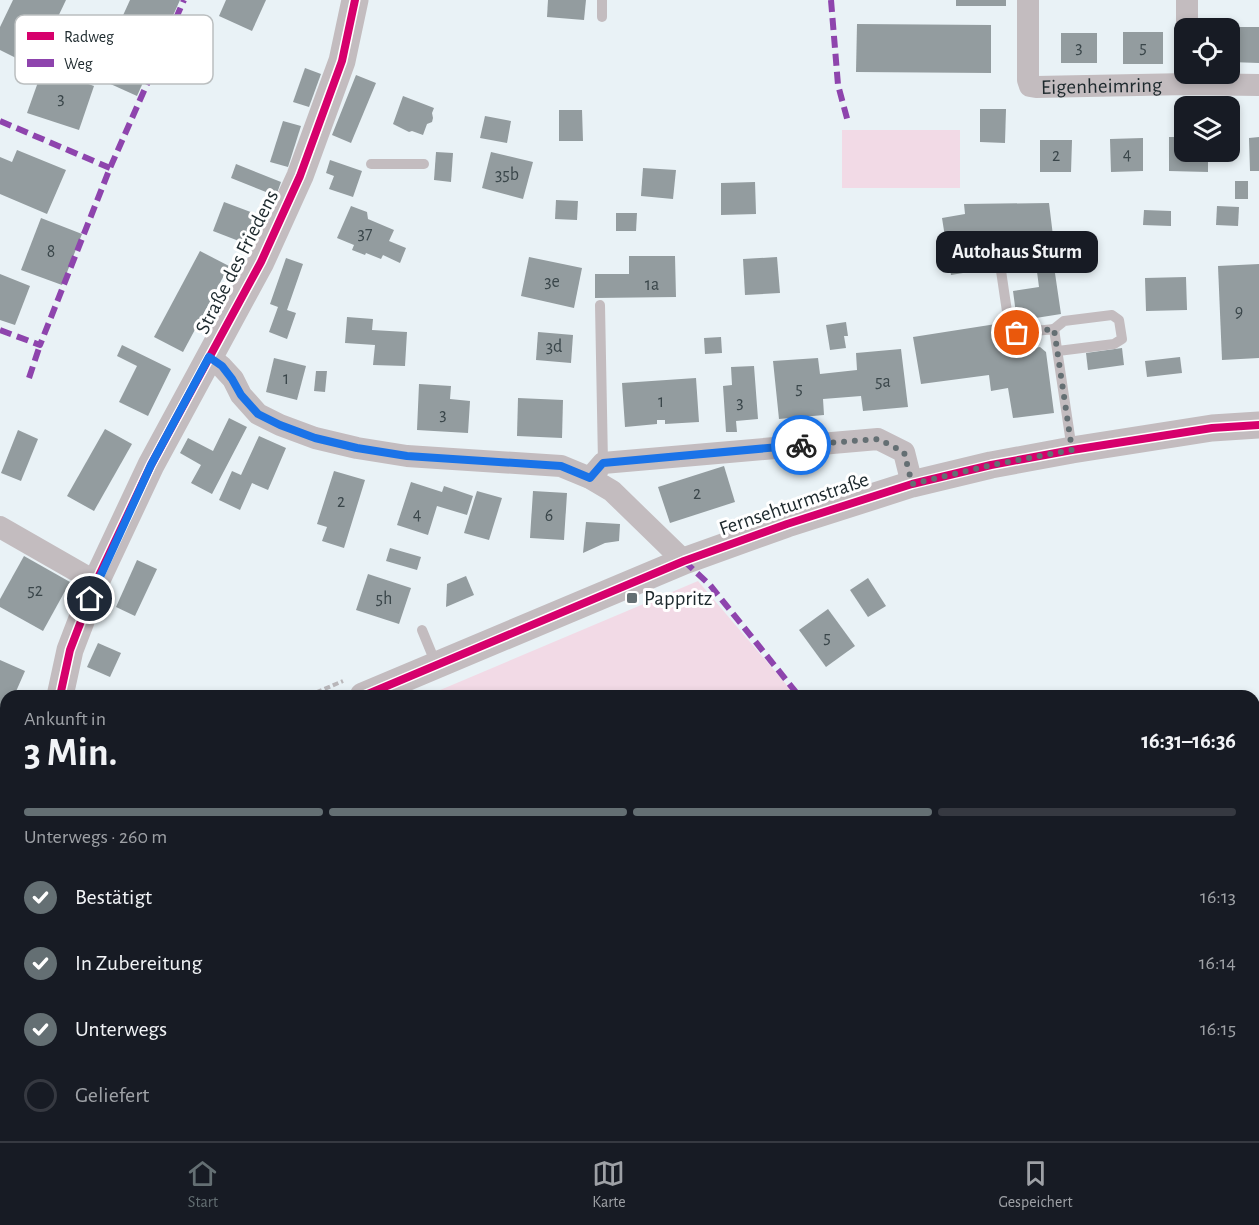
<!DOCTYPE html>
<html lang="de">
<head>
<meta charset="utf-8">
<style>
	:root { --surface:#171b24; --page:#242831; --text:#f1f3f6; --muted:#9ea1a6; --line:#363941; --accent:#646f73 }
	body { margin:0; font-family:"Alegreya Sans",sans-serif; background:var(--page); color:var(--text); height:100vh; display:flex; flex-direction:column; font-size:22px; white-space:nowrap }
	* { box-sizing:border-box; margin:0 }
	p { font-size:20px; color:var(--muted) }
	.icon { flex:none; width:33px; height:33px; fill:none; stroke:currentColor; stroke-width:2; stroke-linecap:round; stroke-linejoin:round }
	.map { position:relative; flex:1; overflow:hidden }
	.drawer { position:absolute; left:0px; top:690px; width:1260px; height:452px; display:flex; flex-direction:column; background:var(--surface); border-radius:18px 18px 0 0; box-shadow:0 3px 9px #0003 }
	.drawer>* { flex:none }
	.controls { position:absolute; left:1174px; top:18px; display:grid; gap:12px }
	.controls a { display:grid; place-items:center; width:66px; height:66px; border-radius:12px; background:var(--surface); box-shadow:0 3px 9px #0003; font-size:30px }
	.pin { position:absolute; display:grid; place-items:center; width:51px; height:51px; color:#fff; margin:-26px; border:3px solid #fff; border-radius:50%; box-shadow:0 2px 6px #0007 }
	.courier { position:absolute; display:grid; place-items:center; width:60px; height:60px; margin:-30px; border:4px solid #1a73e8; border-radius:50%; background:#fff; color:#222; box-shadow:0 2px 8px #0007 }
	.bubble { position:absolute; height:42px; border-radius:12px; background:var(--surface); box-shadow:0 3px 9px #0003; font-size:20px; font-weight:700; line-height:42px; text-align:center }
	.head em { font-style:normal; font-weight:700 }
	.head div { display:flex; flex-direction:column-reverse }
	.head { display:flex; align-items:center; justify-content:space-between; height:102px; padding:0 24px }
	h1 { font-size:39px; font-weight:700; line-height:45px }
	.bar { display:grid; grid-template-columns:repeat(4,1fr); gap:9px 6px; align-content:center; height:72px; padding:0 24px }
	.bar i { height:8px; border-radius:4px; background:var(--line) }
	.bar .active { background:var(--accent) }
	.bar p { grid-column:span 4 }
	ol { padding:0 24px; list-style:none }
	li { display:flex; align-items:center; gap:18px; height:66px }
	li p { margin-inline-start:auto }
	li .icon { padding:6px; border-radius:50%; background:var(--accent); color:#fff; stroke-width:4 }
	li:last-child { color:var(--muted) }
	li i { width:33px; height:33px; border:3px solid var(--line); border-radius:50% }
	.menu { display:flex; justify-content:space-around; align-items:center; height:84px; border-top:2px solid var(--line); background:var(--surface); font-size:16px; color:var(--muted) }
	.menu a { display:grid; justify-items:center; gap:3px }
	.menu .active { color:var(--accent) }
	.map>svg:first-child { display:block }
	.green { fill:#f2dae6 }
	.building { fill:#939c9f }
	.lines { fill:none; stroke-linecap:round; stroke-linejoin:round }
	.path { stroke:#b9b7ba; stroke-width:4; stroke-dasharray:6 3; stroke-linecap:butt }
	.service { stroke:#c3bcbf; stroke-width:10 }
	.minor { stroke:#c3bcbf; stroke-width:22 }
	.tertiary { stroke:#c3bcbf; stroke-width:27 }
	.quiet { stroke:#8e44ad; stroke-width:6; stroke-dasharray:12 6; stroke-linecap:butt }
	.cycleway-casing { stroke:#fff; stroke-width:11 }
	.cycleway { stroke:#d6006c; stroke-width:8 }
	.done { stroke:#646f73; stroke-width:6; stroke-dasharray:0 10.8 }
	.route { stroke:#1a73e8; stroke-width:8 }
	.poi-dot { fill:#646f73; stroke:#fff; stroke-width:2 }
	.labels { text-anchor:middle; dominant-baseline:central; stroke-width:6; stroke-linejoin:round; paint-order:stroke }
	.number-label { font-size:18px; fill:#3a464a }
	.street-label { font-size:21px; fill:#1d292d; stroke:#fff }
	.poi-label { font-size:21px; fill:#1d292d; stroke:#fff; text-anchor:start }
	.key { fill:#fff; stroke:#bbbfc0; stroke-width:1.5 }
	.key-label { font-size:16px; fill:#1d292d }
</style>
</head>
<body>
<div class="map">
<svg width="1259" height="1141" viewBox="0 0 1259 1141">
	<rect width="100%" height="100%" fill="#e9f2f6"/>
	<g class="green">
		<rect x="842" y="130" width="118" height="58"/>
		<path d="M698,581l98,115h-370z"/>
		<path d="M6,891v35l-6,-1v-29z"/>
		<path d="M0,1067l6,2v67h743l-2,5h-747z"/>
	</g>
	<g class="building">
		<path d="M13,0h53l-32,67 -34,-17v-23z"/>
		<path d="M130,0h50l-43,96 -42,-19z"/>
		<path d="M226,0h40l-14,31 -33,-15z"/>
		<path d="M548,0h38l-2,20 -37,-3z"/>
		<rect x="956" y="0" width="50" height="6"/>
		<path d="M857,24l134,1v48l-135,-1z"/>
		<path d="M1230,27h29v36l-29,-1z"/>
		<rect x="1123" y="32" width="40" height="32"/>
		<rect x="1061" y="33" width="36" height="30"/>
		<path d="M43,68l51,18 -15,44 -52,-17z"/>
		<path d="M305,68l16,6 -12,33 -16,-5z"/>
		<path d="M356,75l20,8 -25,60 -19,-8z"/>
		<path d="M403,96l31,12 -2,5 1,5 -1,4 -5,2 -4,11 -11,-4 -3,1 -16,-8z"/>
		<path d="M980,109h26l-1,34 -25,-1z"/>
		<path d="M559,110h23l1,31h-24z"/>
		<path d="M485,116l26,5 -4,22 -27,-5z"/>
		<path d="M283,121l18,5 -13,41 -18,-5z"/>
		<path d="M1169,137h16v15h23v20l-39,-1z"/>
		<path d="M1259,137v34h-9l-1,-33z"/>
		<path d="M1143,138v33l-32,1 -1,-33z"/>
		<path d="M1040,140h32l-1,32h-31z"/>
		<path d="M17,150l49,20 -19,44 -47,-20v-37l12,5z"/>
		<path d="M436,152l17,1 -2,29 -17,-2z"/>
		<path d="M491,152l42,10 -10,37 -41,-11z"/>
		<path d="M330,160l32,11 -9,26 -24,-8 5,-13 -8,-3z"/>
		<path d="M236,164l45,18 -5,14 -45,-18z"/>
		<path d="M643,168l33,2 -3,29 -32,-3z"/>
		<rect x="1235" y="181" width="13" height="18"/>
		<path d="M755,182l1,32 -35,1v-32z"/>
		<path d="M556,200l22,1 -1,19 -22,-1z"/>
		<path d="M224,202l32,12 -12,29 -31,-12z"/>
		<path d="M1049,203l5,41 -3,2 10,68 -44,7 -4,-30 26,-4 -5,-38 -32,4 -9,15 -42,7 -9,-57 23,-4 -1,-10z"/>
		<path d="M351,206l16,6 1,7 26,11 -5,11 17,7 -6,15 -17,-8 -2,4 -15,-6 -1,2 -13,-5 2,-5 -17,-7z"/>
		<path d="M1217,206l22,1 -1,19 -22,-1z"/>
		<path d="M1144,210l27,1v15l-28,-1z"/>
		<path d="M616,213h21l-1,18h-20z"/>
		<path d="M41,218l41,16 -20,51 -41,-15z"/>
		<path d="M200,251l29,15 -46,86 -29,-15z"/>
		<path d="M629,256h46l1,41 -81,1v-24h34z"/>
		<path d="M529,257l53,11 -8,40 -53,-12z"/>
		<path d="M777,257l3,36 -35,2 -2,-36z"/>
		<path d="M286,258l17,6 -16,46 9,3 -9,26 -18,-7 9,-25 -8,-3z"/>
		<path d="M1259,264v94l-37,2 -4,-94z"/>
		<path d="M0,274l30,12 -15,39 -15,-5z"/>
		<path d="M1186,277l1,33 -41,1 -1,-33z"/>
		<path d="M347,317l26,2 -1,11 35,2 -2,34 -32,-1 2,-20 -30,-2z"/>
		<path d="M846,322l2,14h-4l2,12 -16,2 -4,-25z"/>
		<path d="M996,324l6,29 38,-6 6,5 8,61 -41,5 -5,-30 -17,3 -2,-16 -68,9 -8,-47z"/>
		<path d="M538,332l35,3 -2,28 -35,-3z"/>
		<path d="M721,337l1,16 -17,1 -1,-16z"/>
		<path d="M122,345l49,24 -23,47 -29,-14 18,-36 -20,-10z"/>
		<path d="M1122,348l2,17 -36,5 -2,-17z"/>
		<path d="M901,349l7,58 -45,4 -2,-15 -38,3 1,16 -45,4 -6,-58 45,-3 2,16 37,-4 -1,-17z"/>
		<path d="M1180,357l2,16 -35,4 -2,-16z"/>
		<path d="M274,358l32,8 -9,34 -31,-8z"/>
		<path d="M754,366l4,53 -22,2 1,11h-11l-3,-46 9,-1 -1,-18z"/>
		<path d="M316,371h11l-2,21 -11,-1z"/>
		<path d="M696,378l3,44 -34,2v-4h-8v4l-32,3 -3,-44z"/>
		<path d="M419,384l32,2 -1,13 20,2 -2,32 -51,-3z"/>
		<path d="M518,398l45,2 -1,38 -45,-2z"/>
		<path d="M229,418l18,9 -35,67 -21,-11 10,-18 -21,-12 8,-15 25,13z"/>
		<path d="M105,429l27,15 -38,67 -27,-15z"/>
		<path d="M18,430l20,9 -17,42 -20,-8z"/>
		<path d="M259,436l27,12 -18,42 -16,-7 -12,27 -21,-10 13,-29 9,4z"/>
		<path d="M724,466l11,36 -65,21 -12,-36z"/>
		<path d="M334,471l31,9 -21,68 -22,-7 5,-14 -10,-3z"/>
		<path d="M411,482l31,10 2,-6 29,10 -6,19 -30,-9 -9,29 -31,-10z"/>
		<path d="M477,491l25,7 -13,42 -25,-7z"/>
		<path d="M533,491l34,2 -3,47 -34,-2z"/>
		<path d="M586,522l34,2 -1,17 -14,2 -22,10z"/>
		<path d="M390,548l31,9 -4,13 -31,-9z"/>
		<path d="M24,556l46,26 -27,49 -43,-24v-8z"/>
		<path d="M137,560l20,9 -22,47 -19,-9z"/>
		<path d="M368,574l43,14 -12,36 -43,-14z"/>
		<path d="M466,576l8,19 -28,12 1,-23z"/>
		<path d="M868,578l18,28 -18,11 -18,-27z"/>
		<path d="M828,609l27,37 -29,21 -27,-37z"/>
		<path d="M98,643l23,10 -11,24 -23,-10z"/>
		<path d="M0,660l25,11 -11,25h-8v18l-6,13z"/>
		<path d="M0,952l6,2v32l-6,-1z"/>
	</g>
	<g class="lines">
		<path class="path" d="M308,696l35,-15"/>
		<g class="service">
			<path d="M602,17v-17"/>
			<path d="M371,164h53"/>
			<path d="M1000,264l9,61 8,8 37,-4 18,121"/>
			<path d="M600,305l3,158"/>
			<path d="M1054,329l10,-8 48,-6 7,5 3,19 -8,5 -56,7"/>
			<path d="M422,630l14,34"/>
			<path d="M0,785l6,-12"/>
			<path d="M0,846l6,-13"/>
		</g>
		<g class="minor">
			<path id="s1" d="M1028,0v80l2,6 6,1 152,-3 71,1"/>
			<path d="M1187,0v28"/>
			<path d="M209,357l12,9 12,13 8,16 17,19 22,11 35,13 42,10 50,8 154,10 29,12 22,13 72,70"/>
			<path d="M590,478l13,-15 275,-24 26,13 8,32"/>
			<path d="M0,527l96,55"/>
		</g>
		<g class="tertiary">
			<path d="M60,696l10,-46 26,-68 55,-117 110,-203 39,-86 42,-115 13,-61"/>
			<path d="M363,696l321,-135 103,-37 125,-40 79,-19 81,-15 140,-22 47,-3"/>
			<path d="M0,870l6,-5"/>
		</g>
		<g class="quiet">
			<path d="M831,0l7,85 10,37"/>
			<path d="M0,121l110,47"/>
			<path d="M0,330l40,15 70,-177 74,-168"/>
			<path d="M29,378l11,-33"/>
			<path d="M684,561l26,24 89,111"/>
			<path d="M0,785v1"/>
			<path d="M1172,1136l5,5"/>
		</g>
		<g class="cycleway-casing">
			<g id="cycleway">
				<path d="M60,696l10,-46 26,-68 55,-117 110,-203 39,-86 42,-115 13,-61"/>
				<path d="M363,696l321,-135 103,-37 125,-40 79,-19 81,-15 140,-22 47,-3"/>
			</g>
		</g>
		<use href="#cycleway" class="cycleway"/>
	</g>
	<g class="lines">
		<path class="done" d="M801,445l77,-6 26,13 8,32 80,-19 80,-15 -18,-121 -37,4"/>
		<path class="route" d="M90,599l61,-134 58,-108 13,9 10,13 9,16 17,19 22,11 35,13 42,10 50,8 154,10 29,12 13,-15 198,-18"/>
	</g>
	<rect class="poi-dot" x="626" y="592" width="12" height="12" rx="3"/>
	<g class="labels">
		<g class="number-label">
			<text x="1079" y="48">3</text>
			<text x="1143" y="48">5</text>
			<text x="61" y="99">3</text>
			<text x="1127" y="155">4</text>
			<text x="1056" y="156">2</text>
			<text x="507" y="175">35b</text>
			<text x="365" y="234">37</text>
			<text x="51" y="252">8</text>
			<text x="552" y="282">3e</text>
			<text x="652" y="285">1a</text>
			<text x="1239" y="312">9</text>
			<text x="554" y="347">3d</text>
			<text x="286" y="379">1</text>
			<text x="883" y="382">5a</text>
			<text x="799" y="389">5</text>
			<text x="661" y="402">1</text>
			<text x="740" y="403">3</text>
			<text x="443" y="415">3</text>
			<text x="697" y="494">2</text>
			<text x="341" y="502">2</text>
			<text x="417" y="515">4</text>
			<text x="549" y="516">6</text>
			<text x="35" y="591">52</text>
			<text x="384" y="599">5h</text>
			<text x="827" y="638">5</text>
		</g>
		<g class="street-label">
			<text stroke="none"><textPath href="#s1" startOffset="158">Eigenheimring</textPath></text>
			<text transform="translate(237 262) rotate(-63)">Straße des Friedens</text>
			<text transform="translate(794 504) rotate(-19)">Fernsehturmstraße</text>
		</g>
		<g class="poi-label">
			<text x="644" y="598">Pappritz</text>
		</g>
	</g>
	<rect x="15" y="15" width="198" height="69" rx="9" class="key"/>
	<rect x="27" y="32" width="27" height="8" fill="#d6006c"/>
	<rect x="27" y="59" width="27" height="8" fill="#8e44ad"/>
	<g class="key-label">
		<text x="64" y="42">Radweg</text>
		<text x="64" y="69">Weg</text>
	</g>
</svg>
<div class="controls">
<a><svg class="icon" aria-label="locate" viewBox="0 0 24 24"><circle cx="12" cy="12" r="6"/><path d="M12 2v4M12 18v4M2 12h4M18 12h4"/></svg></a>
<a><svg class="icon" aria-label="layers" viewBox="0 0 24 24"><path d="M12 4l9 5-9 5-9-5zM3 14l9 5 9-5"/></svg></a>
</div>
<div class="pin" style="left:1017px;top:333px;background:#ea580c"><svg class="icon" aria-label="bag" viewBox="0 0 24 24"><path d="M5 8h14l-1 12H6zM9 8a3 3 0 0 1 6 0"/></svg></div>
<div class="pin" style="left:90px;top:599px;background:#1f2937"><svg class="icon" aria-label="home" viewBox="0 0 24 24"><path d="M3 11l9-7 9 7M6 9v11h12V9"/></svg></div>
<div class="courier" style="left:801px;top:445px"><svg class="icon" aria-label="bike" viewBox="0 0 24 24"><circle cx="6" cy="16" r="4"/><circle cx="18" cy="16" r="4"/><path d="M6 16l4-8h5l3 8M10 8l3 8H6M13 5h3"/></svg></div>
<div class="bubble" style="left:936px;top:231px;width:162px">Autohaus Sturm</div>
<section class="drawer">
<div class="head"><div><h1>3 Min.</h1><p>Ankunft in</p></div><em>16:31–16:36</em></div>
<div class="bar"><i class="active"></i><i class="active"></i><i class="active"></i><i></i><p>Unterwegs · 260 m</p></div>
<ol>
<li><svg class="icon" aria-label="check" viewBox="0 0 24 24"><path d="M5 12l5 5 9-10"/></svg>Bestätigt<p>16:13</p></li>
<li><svg class="icon" aria-label="check" viewBox="0 0 24 24"><path d="M5 12l5 5 9-10"/></svg>In Zubereitung<p>16:14</p></li>
<li><svg class="icon" aria-label="check" viewBox="0 0 24 24"><path d="M5 12l5 5 9-10"/></svg>Unterwegs<p>16:15</p></li>
<li><i></i>Geliefert</li>
</ol>
</section>
</div>
<nav class="menu">
<a class="active"><svg class="icon" aria-label="home" viewBox="0 0 24 24"><path d="M3 11l9-7 9 7M6 9v11h12V9"/></svg>Start</a>
<a><svg class="icon" aria-label="map" viewBox="0 0 24 24"><path d="M3 6l6-2 6 2 6-2v14l-6 2-6-2-6 2zM9 4v14M15 6v14"/></svg>Karte</a>
<a><svg class="icon" aria-label="saved" viewBox="0 0 24 24"><path d="M7 4h10v16l-5-4-5 4z"/></svg>Gespeichert</a>
</nav>
</body>
</html>
